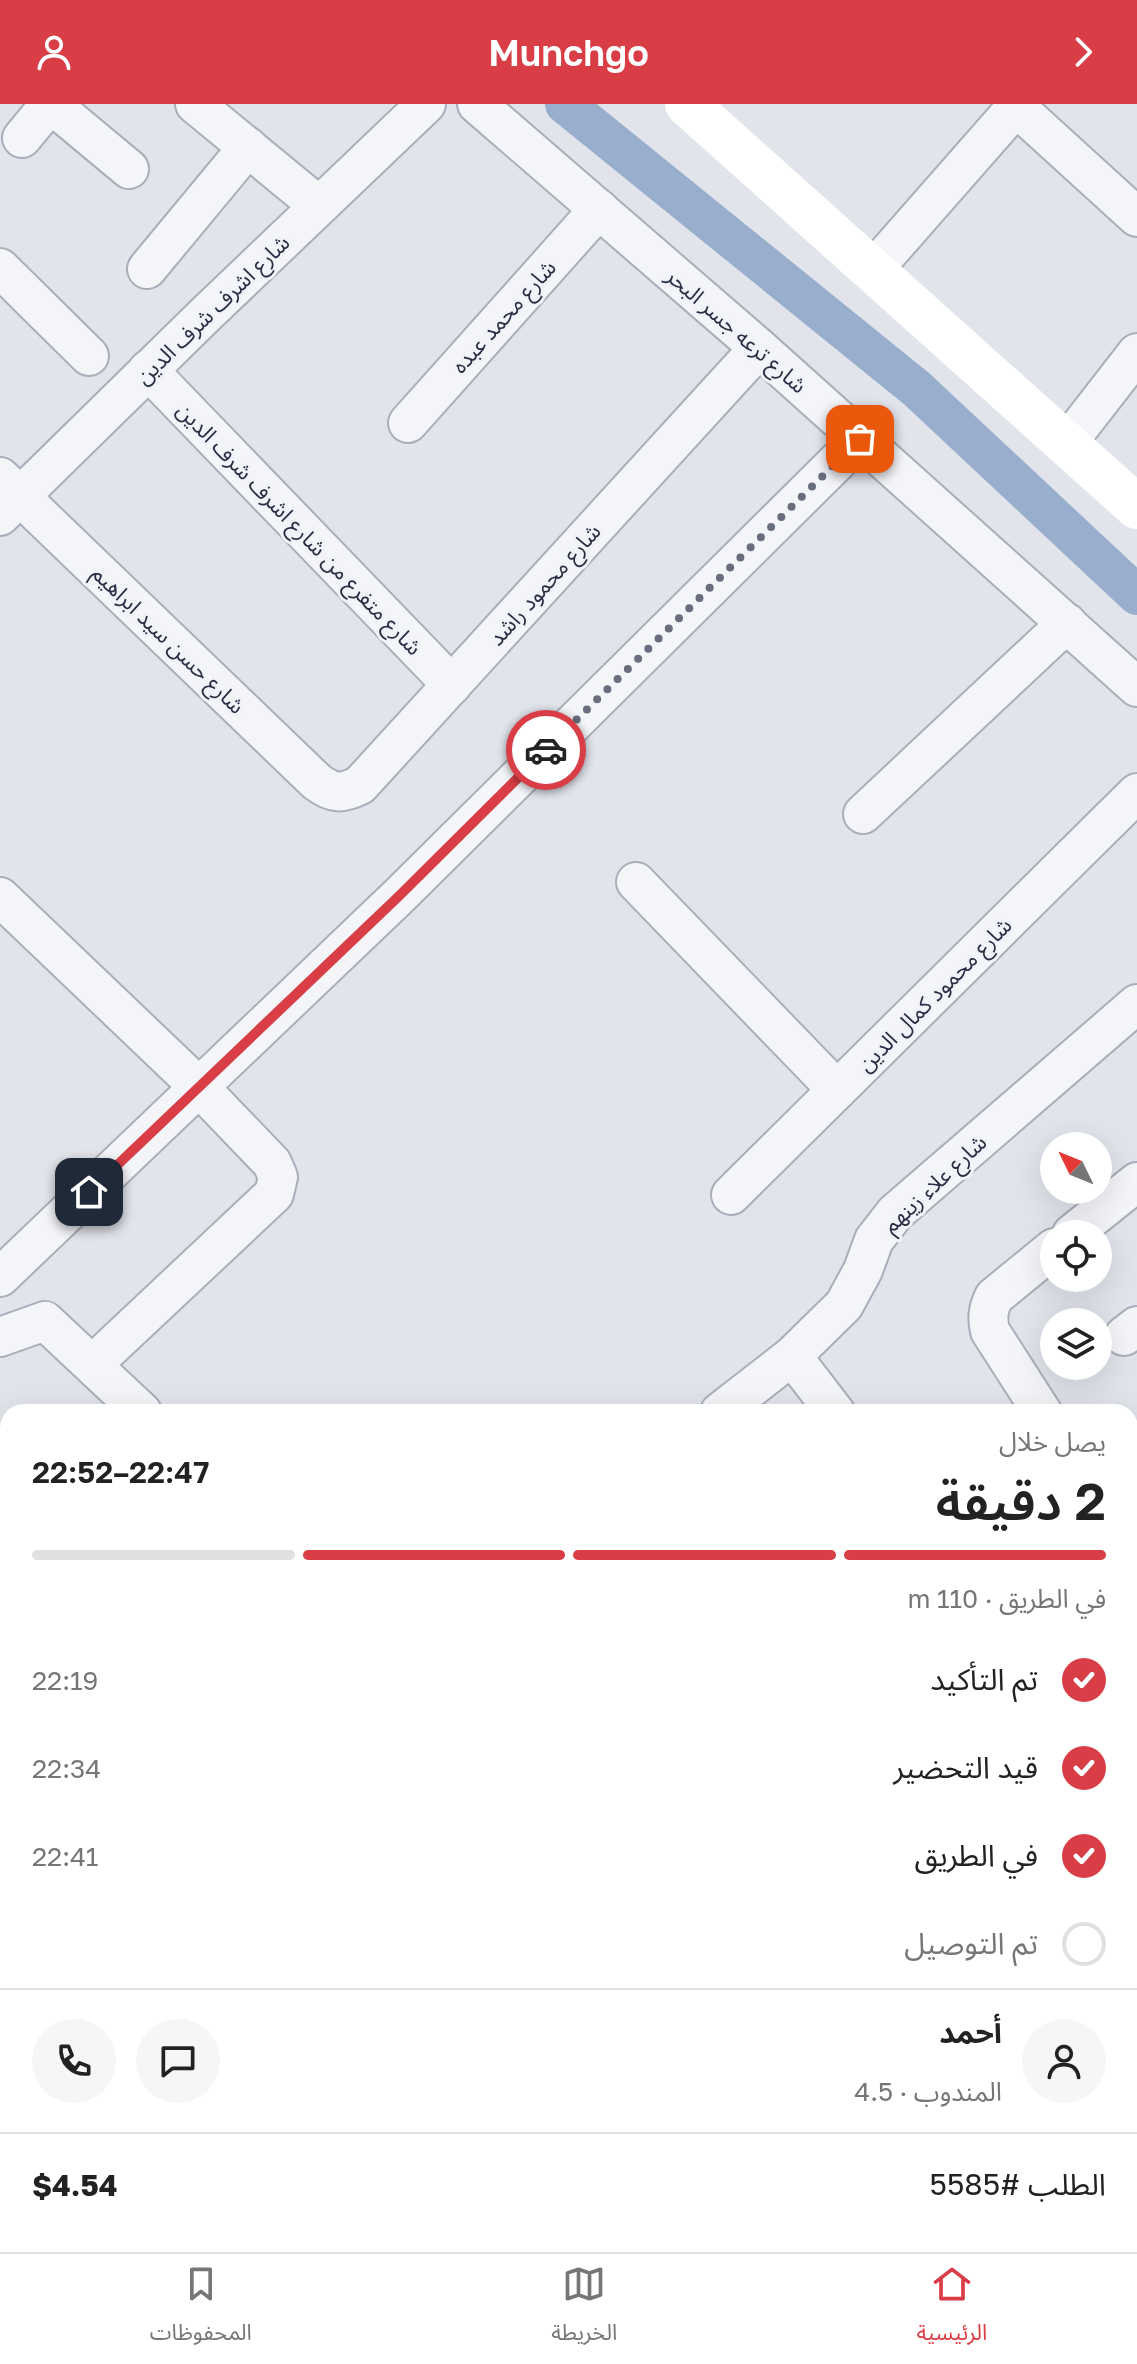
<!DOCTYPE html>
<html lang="ar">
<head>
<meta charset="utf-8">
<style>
	:root { --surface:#fff; --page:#f6f6f6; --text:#222; --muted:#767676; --line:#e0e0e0; --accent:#d93d46 }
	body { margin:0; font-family:"Golos Text","Noto Sans Arabic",sans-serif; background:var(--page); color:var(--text); direction:rtl; height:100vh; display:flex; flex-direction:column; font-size:30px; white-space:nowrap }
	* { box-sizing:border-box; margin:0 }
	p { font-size:26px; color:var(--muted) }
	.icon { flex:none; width:44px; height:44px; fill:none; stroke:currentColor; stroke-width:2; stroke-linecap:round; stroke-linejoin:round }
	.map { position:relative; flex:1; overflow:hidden; direction:ltr }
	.sheet { position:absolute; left:0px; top:1300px; width:1138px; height:848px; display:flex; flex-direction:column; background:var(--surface); border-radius:24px 24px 0 0; box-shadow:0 8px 32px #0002; direction:rtl }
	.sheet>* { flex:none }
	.needle { width:52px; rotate:313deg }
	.fabs { position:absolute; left:1040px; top:1028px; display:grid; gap:16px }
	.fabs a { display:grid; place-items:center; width:72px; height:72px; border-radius:50%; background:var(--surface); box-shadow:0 8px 32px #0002; font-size:40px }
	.pin { position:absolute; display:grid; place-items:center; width:68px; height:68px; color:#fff; margin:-34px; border-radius:16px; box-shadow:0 4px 12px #0006 }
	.courier { position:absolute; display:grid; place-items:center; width:80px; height:80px; margin:-40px; border:6px solid #d93d46; border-radius:50%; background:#fff; color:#222; box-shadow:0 2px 10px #0007 }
	.headline em { font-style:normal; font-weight:600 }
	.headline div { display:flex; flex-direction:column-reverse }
	.headline { display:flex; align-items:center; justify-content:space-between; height:136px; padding:0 32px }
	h1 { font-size:52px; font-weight:600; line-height:60px }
	.bar { display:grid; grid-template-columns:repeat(4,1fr); gap:12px 8px; align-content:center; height:96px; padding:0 32px }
	.bar i { height:10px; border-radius:6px; background:var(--line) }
	.bar .selected { background:var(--accent) }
	.bar p { grid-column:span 4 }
	.line { display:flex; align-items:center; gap:20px; padding:0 32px; border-top:2px solid var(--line) }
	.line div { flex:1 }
	.round { display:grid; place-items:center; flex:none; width:84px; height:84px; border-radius:42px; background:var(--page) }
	ol { padding:0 32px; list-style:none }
	li { display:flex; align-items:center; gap:24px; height:88px }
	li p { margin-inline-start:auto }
	li .icon { padding:8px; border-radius:50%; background:var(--accent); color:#fff; stroke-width:4 }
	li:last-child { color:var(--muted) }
	li i { width:44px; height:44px; border:4px solid var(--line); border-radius:50% }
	header { display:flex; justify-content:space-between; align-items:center; height:104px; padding:0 32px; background:var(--accent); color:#fff; font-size:36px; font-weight:600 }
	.tabs { display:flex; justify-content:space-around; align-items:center; height:112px; border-top:2px solid var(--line); background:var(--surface); font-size:22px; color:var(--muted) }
	.tabs a { display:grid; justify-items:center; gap:4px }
	.tabs .selected { color:var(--accent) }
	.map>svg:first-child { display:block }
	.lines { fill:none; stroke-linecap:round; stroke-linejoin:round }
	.canal { stroke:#99aecd; stroke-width:40 }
	.street-casing { stroke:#aaaeb9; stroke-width:42 }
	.street { stroke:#f4f5f9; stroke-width:38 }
	.secondary { stroke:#fff; stroke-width:44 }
	.done { stroke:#696e7e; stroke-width:8; stroke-dasharray:0 14.4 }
	.route { stroke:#d93d46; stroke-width:10 }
	.labels { text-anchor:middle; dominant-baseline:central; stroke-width:6; stroke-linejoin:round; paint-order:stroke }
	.street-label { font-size:22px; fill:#282f44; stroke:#f1f3f8 }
</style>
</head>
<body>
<header><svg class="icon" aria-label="forward" viewBox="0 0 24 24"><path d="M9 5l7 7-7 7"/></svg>Munchgo<svg class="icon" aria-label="person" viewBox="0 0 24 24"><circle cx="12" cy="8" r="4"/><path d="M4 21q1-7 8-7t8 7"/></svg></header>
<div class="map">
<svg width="1137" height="2148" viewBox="0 0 1137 2148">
	<rect width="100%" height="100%" fill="#e1e4eb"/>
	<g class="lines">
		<path class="canal" d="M565,0l352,285 220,206"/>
		<g class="street-casing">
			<g id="street">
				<path d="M51,0l78,65"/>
				<path d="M195,0l124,102"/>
				<path d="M477,0l282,244 378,339"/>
				<path d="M1013,0l124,113"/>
				<path d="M22,34l28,-34"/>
				<path d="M0,164l89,88"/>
				<path d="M147,165l101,-122"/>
				<path d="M872,167l144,-164"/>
				<path d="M148,266l304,315"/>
				<path d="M408,319l191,-214"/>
				<path d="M1067,339l70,-90"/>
				<path d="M0,373l317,305c16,12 25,12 43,3l399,-437"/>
				<path d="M0,412l204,-200 222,-212"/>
				<path d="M863,710l204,-191"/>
				<path d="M636,778l201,208"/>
				<path d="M0,793l199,190 73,76 6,14 -4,17 -181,170"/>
				<path d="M731,1091l406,-402"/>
				<path d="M1072,1130l65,-52"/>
				<path d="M0,1173l399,-381 461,-457"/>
				<path d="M1124,1232l13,-10"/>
				<path d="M0,1233l45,-16 97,91"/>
				<path d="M792,1252l43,56"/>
				<path d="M720,1308l72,-56 52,-51 19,-35 11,-30 21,-27 242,-209"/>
				<path d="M1042,1308l-52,-81c-3,-13 -2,-22 4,-34l60,-49"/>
				<path d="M1130,1444l7,11"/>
				<path d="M0,1557l8,-2"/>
				<path d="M1130,1677l7,-6"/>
				<path d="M1130,1775l7,11"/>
				<path d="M0,1812l8,7"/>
				<path d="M0,1906l8,-10"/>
				<path d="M307,2140l8,8"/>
				<path d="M967,2140l7,8"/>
				<path d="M537,2148l9,-8"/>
				<path d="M759,2148l10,-8"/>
			</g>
		</g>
		<use href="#street" class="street"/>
		<path class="secondary" d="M687,0l450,403"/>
	</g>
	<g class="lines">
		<path class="done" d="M546,646l314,-311"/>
		<path class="route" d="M89,1088l310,-296 147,-146"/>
	</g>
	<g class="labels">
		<g class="street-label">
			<text transform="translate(212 205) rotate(-44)">شارع اشرف شرف الدين</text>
			<text transform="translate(503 212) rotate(-48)">شارع محمد عبده</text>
			<text transform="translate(737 226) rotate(41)">شارع ترعه جسر البحر</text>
			<text transform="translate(300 424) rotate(46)">شارع متفرع من شارع اشرف شرف الدين</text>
			<text transform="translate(544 480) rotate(-48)">شارع محمود راشد</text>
			<text transform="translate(169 535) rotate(44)">شارع حسن سيد ابراهيم</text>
			<text transform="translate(934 890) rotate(-45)">شارع محمود كمال الدين</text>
			<text transform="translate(934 1079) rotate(-43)">شارع علاء زينهم</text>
		</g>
	</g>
</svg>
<div class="fabs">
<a><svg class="needle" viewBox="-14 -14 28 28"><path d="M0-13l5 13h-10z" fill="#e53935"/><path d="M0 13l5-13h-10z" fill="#767676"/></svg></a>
<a><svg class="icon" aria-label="locate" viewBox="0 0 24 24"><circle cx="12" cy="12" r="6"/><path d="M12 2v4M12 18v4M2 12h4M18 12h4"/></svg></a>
<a><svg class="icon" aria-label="layers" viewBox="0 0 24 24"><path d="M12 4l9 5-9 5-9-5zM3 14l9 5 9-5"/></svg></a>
</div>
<div class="pin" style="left:860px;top:335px;background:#ea580c"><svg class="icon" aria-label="bag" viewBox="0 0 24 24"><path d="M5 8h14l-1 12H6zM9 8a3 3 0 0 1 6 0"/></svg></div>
<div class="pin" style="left:89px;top:1088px;background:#1f2937"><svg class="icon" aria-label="home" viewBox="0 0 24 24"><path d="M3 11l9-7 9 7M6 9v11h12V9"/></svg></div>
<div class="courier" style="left:546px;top:646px"><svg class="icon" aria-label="car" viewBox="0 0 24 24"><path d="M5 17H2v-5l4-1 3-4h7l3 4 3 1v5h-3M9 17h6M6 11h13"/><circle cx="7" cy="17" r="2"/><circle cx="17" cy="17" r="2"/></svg></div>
<section class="sheet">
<div class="headline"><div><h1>2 دقيقة</h1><p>يصل خلال</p></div><em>22:47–22:52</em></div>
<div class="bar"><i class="selected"></i><i class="selected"></i><i class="selected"></i><i></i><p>في الطريق · 110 m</p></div>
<ol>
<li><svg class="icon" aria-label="check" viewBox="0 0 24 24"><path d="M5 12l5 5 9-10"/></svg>تم التأكيد<p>22:19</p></li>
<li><svg class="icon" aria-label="check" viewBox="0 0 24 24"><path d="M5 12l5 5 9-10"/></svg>قيد التحضير<p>22:34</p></li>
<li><svg class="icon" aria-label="check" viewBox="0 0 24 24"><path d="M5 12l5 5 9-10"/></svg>في الطريق<p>22:41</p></li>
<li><i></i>تم التوصيل</li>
</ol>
<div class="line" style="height:144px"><a class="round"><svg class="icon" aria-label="person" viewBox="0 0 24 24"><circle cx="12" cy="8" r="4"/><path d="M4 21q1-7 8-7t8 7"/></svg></a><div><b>أحمد</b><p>المندوب · 4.5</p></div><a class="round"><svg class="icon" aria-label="chat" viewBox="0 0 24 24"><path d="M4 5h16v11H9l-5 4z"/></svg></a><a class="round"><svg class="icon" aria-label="phone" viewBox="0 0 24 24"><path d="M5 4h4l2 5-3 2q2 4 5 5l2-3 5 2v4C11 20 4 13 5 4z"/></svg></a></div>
<div class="line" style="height:104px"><div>الطلب #5585</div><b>$4.54</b></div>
</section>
</div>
<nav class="tabs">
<a class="selected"><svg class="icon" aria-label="home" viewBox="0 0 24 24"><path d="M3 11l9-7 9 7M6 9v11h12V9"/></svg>الرئيسية</a>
<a><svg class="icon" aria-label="map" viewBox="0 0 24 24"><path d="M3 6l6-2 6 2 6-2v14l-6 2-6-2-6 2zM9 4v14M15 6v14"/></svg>الخريطة</a>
<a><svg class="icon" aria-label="saved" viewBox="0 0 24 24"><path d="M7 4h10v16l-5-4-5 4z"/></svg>المحفوظات</a>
</nav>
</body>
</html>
